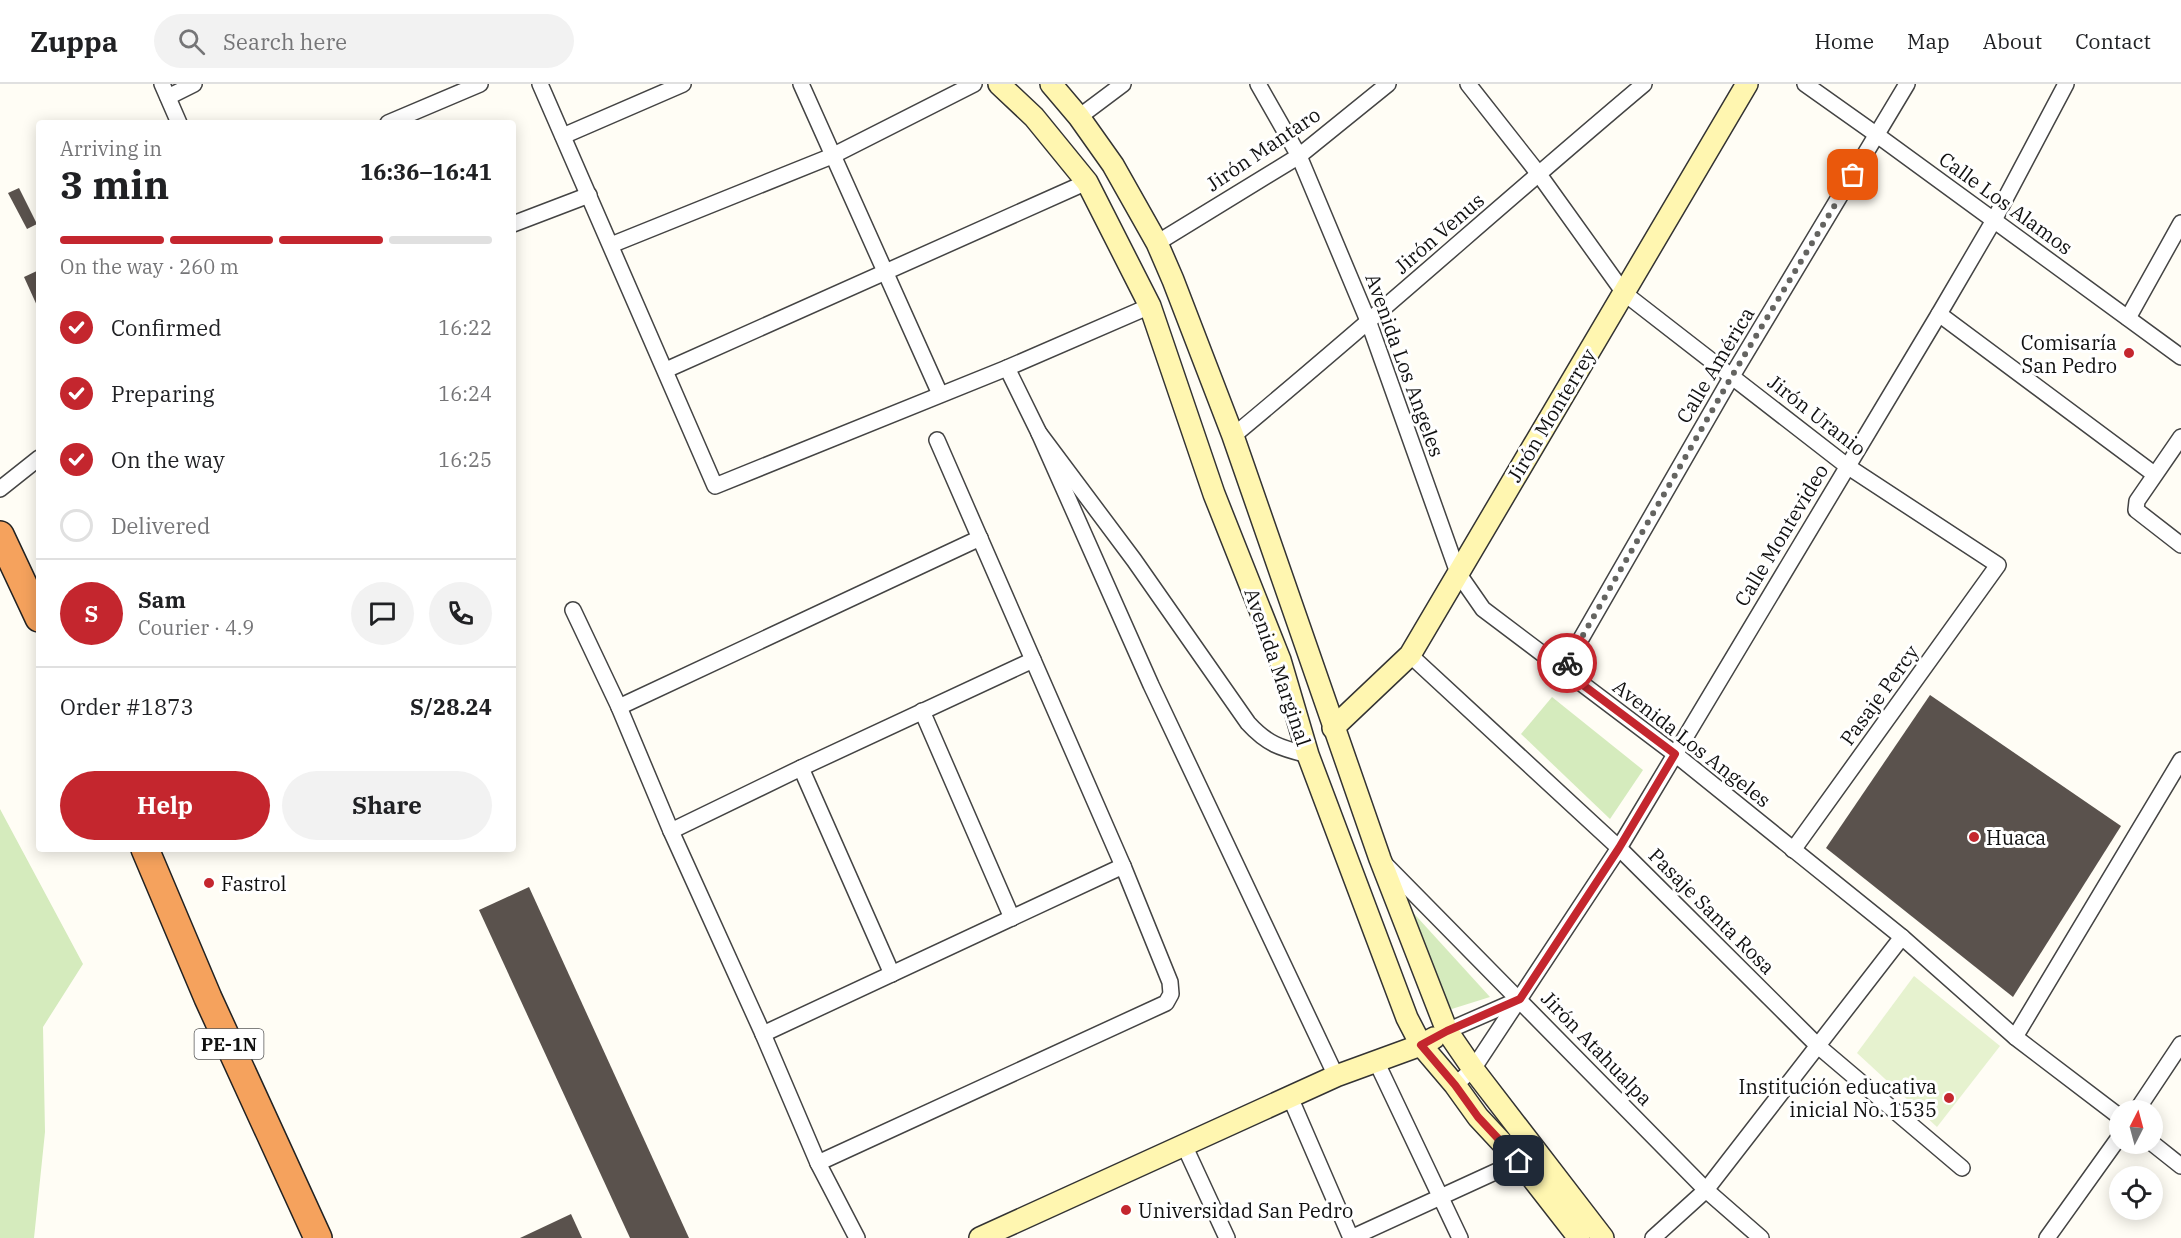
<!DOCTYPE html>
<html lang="en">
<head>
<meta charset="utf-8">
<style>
	:root { --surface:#fff; --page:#f2f2f2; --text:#202124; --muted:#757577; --line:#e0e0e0; --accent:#c4262e }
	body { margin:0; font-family:"IBM Plex Serif",serif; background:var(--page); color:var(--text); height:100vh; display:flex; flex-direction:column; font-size:22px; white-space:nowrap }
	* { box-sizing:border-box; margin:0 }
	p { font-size:20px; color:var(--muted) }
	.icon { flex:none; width:33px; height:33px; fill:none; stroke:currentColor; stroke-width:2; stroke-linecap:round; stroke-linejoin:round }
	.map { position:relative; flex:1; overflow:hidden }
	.panel { position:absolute; left:36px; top:36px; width:480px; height:732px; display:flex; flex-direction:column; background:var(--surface); border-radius:6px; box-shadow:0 3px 15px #0003 }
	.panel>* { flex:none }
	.needle { width:39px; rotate:6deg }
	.controls { position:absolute; left:2109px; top:1016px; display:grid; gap:12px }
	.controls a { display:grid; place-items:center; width:54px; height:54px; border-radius:50%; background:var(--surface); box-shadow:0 3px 15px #0003; font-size:30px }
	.pin { position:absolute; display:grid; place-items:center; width:51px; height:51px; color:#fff; margin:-26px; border-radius:12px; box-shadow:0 3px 9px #0006 }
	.courier { position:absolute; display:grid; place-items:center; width:60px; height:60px; margin:-30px; border:4px solid #c4262e; border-radius:50%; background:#fff; color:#222; box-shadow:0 2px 8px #0007 }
	.head em { font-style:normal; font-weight:700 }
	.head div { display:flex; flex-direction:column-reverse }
	.head { display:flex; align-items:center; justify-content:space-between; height:102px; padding:0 24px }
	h1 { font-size:39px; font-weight:700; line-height:45px }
	.bar { display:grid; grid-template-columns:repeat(4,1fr); gap:9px 6px; align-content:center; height:72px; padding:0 24px }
	.bar i { height:8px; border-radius:4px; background:var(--line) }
	.bar .current { background:var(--accent) }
	.bar p { grid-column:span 4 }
	.line { display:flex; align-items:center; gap:15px; padding:0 24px; border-top:2px solid var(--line) }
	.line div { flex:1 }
	.round { display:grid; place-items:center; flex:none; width:63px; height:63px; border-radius:32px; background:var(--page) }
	ol { padding:0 24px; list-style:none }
	li { display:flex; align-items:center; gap:18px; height:66px }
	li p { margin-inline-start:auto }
	li .icon { padding:6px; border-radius:50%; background:var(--accent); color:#fff; stroke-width:4 }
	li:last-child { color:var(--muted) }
	li i { width:33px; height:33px; border:3px solid var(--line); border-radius:50% }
	.cta { display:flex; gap:12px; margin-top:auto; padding:12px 24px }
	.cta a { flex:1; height:69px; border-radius:36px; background:var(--accent); color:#fff; font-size:24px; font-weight:700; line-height:69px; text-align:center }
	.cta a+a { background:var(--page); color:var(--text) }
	header { display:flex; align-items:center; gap:36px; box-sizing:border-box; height:84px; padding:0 30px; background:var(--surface); border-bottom:2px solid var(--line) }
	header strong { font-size:28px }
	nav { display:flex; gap:33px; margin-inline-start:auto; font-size:21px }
	.search { width:420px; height:54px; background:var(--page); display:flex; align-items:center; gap:15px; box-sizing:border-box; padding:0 21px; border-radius:33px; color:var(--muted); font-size:22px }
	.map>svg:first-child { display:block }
	.green { fill:#d5ebbd }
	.pitch { fill:#e6f2cf }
	.building { fill:#5a524d }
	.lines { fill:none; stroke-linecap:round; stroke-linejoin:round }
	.street-casing { stroke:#444; stroke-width:18 }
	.secondary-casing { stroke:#333; stroke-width:24 }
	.highway-casing { stroke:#222; stroke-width:30 }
	.street { stroke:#fff; stroke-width:15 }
	.secondary { stroke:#fff6b0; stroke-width:21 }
	.highway { stroke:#f5a25d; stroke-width:27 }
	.done { stroke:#646461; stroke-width:6; stroke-dasharray:0 10.8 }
	.route { stroke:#c4262e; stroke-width:8 }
	.poi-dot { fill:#c4262e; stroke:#fff; stroke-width:2 }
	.labels { text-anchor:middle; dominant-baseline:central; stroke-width:6; stroke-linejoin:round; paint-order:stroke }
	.shield { fill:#fff; stroke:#585858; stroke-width:1.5 }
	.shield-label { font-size:18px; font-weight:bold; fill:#111 }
	.street-label { font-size:20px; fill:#111; stroke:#fff }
	.poi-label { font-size:20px; fill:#111; stroke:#fff; text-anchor:start }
</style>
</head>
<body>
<header>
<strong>Zuppa</strong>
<div class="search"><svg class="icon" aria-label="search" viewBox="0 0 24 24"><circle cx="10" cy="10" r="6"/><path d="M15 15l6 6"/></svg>Search here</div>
<nav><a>Home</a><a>Map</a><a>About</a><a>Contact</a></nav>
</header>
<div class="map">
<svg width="2181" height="1154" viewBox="0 0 2181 1154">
	<rect width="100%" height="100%" fill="#fffdf5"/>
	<g class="green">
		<path d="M1552,613l91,73 -33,49 -89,-85z"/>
		<path d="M0,725l83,155 -40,63 2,105 -11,106h-34z"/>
		<path d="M1397,811l93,102 -51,16z"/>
	</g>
	<path class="pitch" d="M1914,892l86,70 -63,81 -80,-74z"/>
	<g class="building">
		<path d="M19,104l18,36 -10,5 -19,-36z"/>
		<path d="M39,186v40l-15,-33z"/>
		<path d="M1930,611l191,131 -108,171 -187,-149z"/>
		<path d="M529,803l160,351h-59l-151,-328z"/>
		<path d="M571,1130l11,24h-62z"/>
	</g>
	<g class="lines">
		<g class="street-casing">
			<g id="street">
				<path d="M162,0l17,39"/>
				<path d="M540,0l175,402 292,-118 143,-62"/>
				<path d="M801,0l139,310"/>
				<path d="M1258,0l41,72 70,167 89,250 25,36 192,145 227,183 113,100 105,80"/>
				<path d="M1468,0l70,89 86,120 223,173 151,99 -205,285"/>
				<path d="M1805,0l72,51 304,222"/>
				<path d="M168,13l26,-13"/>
				<path d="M1079,33l44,-33"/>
				<path d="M388,39l92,-39"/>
				<path d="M563,52l120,-52"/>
				<path d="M513,140l76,-29"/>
				<path d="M1157,159l142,-87 89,-72"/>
				<path d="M611,161l221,-89 142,-72"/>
				<path d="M1939,230l215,160"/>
				<path d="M2128,234l53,-95"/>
				<path d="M1007,284l32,65 95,127 114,163c20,22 33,25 60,32"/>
				<path d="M666,286l421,-188"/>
				<path d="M1039,349l112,252 185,391"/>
				<path d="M1233,352c139,-115 273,-236 411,-352"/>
				<path d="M2181,353l-44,64 -1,9 45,35"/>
				<path d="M0,405l39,-31"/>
				<path d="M573,526l46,97 52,124 92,203 55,129 39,75"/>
				<path d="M1410,571l209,193 199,198 144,122"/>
				<path d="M1563,586l169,-294 175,-292"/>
				<path d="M619,623l361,-169"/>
				<path d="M922,627l90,207"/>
				<path d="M801,684l91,206"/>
				<path d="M671,747l130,-63 232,-108"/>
				<path d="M1384,779l322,327 55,48"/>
				<path d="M1447,947l73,-32"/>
				<path d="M763,950l360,-168"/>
				<path d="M2015,953l166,-277"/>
				<path d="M1376,977l84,177"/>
				<path d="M1455,1001l18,-16 146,-221 320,-534 55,-94 72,-136"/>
				<path d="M1290,1013l61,141"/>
				<path d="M2137,1026l44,-66"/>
				<path d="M2152,1059l29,23"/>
				<path d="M1184,1061l43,93"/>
				<path d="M818,1079l348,-160 5,-9 -1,-12 -47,-116 -186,-426"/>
				<path d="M1351,1154l168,-77"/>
				<path d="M1653,1154l53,-48 196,-253"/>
				<path d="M2047,1154l73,-102"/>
			</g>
		</g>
		<g class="secondary-casing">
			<g id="secondary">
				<path d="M999,0l35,33 53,65 63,124 64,188 66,166 28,95 99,263 14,27 34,40 23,32 41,44 60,77"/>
				<path d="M1051,0l28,33 34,48 44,78 16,37 60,156 147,423 67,172 26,38 130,169"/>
				<path d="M1333,644l77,-73 337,-571"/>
				<path d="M980,1154l356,-162 85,-31 13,-7"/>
			</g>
		</g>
		<g class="highway-casing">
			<g id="highway">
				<path d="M0,451l39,83"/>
				<path d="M145,765l63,149 110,240"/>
			</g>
		</g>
		<use href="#street" class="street"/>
		<use href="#secondary" class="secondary"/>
		<use href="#highway" class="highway"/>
	</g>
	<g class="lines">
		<path class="done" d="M1567,579l165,-287 121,-201"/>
		<path class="route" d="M1519,1077l-41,-44 -23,-32 -34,-40 26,-14 73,-32 99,-151 56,-94 -112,-84 4,-7"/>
	</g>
	<g class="poi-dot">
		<circle cx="2129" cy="269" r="6"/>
		<circle cx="1974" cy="753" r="6"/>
		<circle cx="209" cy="799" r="6"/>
		<circle cx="1949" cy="1014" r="6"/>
		<circle cx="1126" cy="1126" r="6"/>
	</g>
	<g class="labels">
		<rect class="shield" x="194.5" y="945" width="69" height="30" rx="4.5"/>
		<g class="shield-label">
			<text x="229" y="960">PE-1N</text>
		</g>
		<g class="street-label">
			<text transform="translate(1263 65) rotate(-34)">Jirón Mantaro</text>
			<text transform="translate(2006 119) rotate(36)">Calle Los Alamos</text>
			<text transform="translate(1439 149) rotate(-41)">Jirón Venus</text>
			<text transform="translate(1405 281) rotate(70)">Avenida Los Angeles</text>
			<text transform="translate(1715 281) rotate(-59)">Calle América</text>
			<text transform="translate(1551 331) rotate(-59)">Jirón Monterrey</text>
			<text transform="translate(1817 331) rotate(38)">Jirón Uranio</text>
			<text transform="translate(1781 451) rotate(-59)">Calle Montevideo</text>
			<text transform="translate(1278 583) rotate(71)">Avenida Marginal</text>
			<text transform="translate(1879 611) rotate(-54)">Pasaje Percy</text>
			<text transform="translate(1692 659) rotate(38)">Avenida Los Angeles</text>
			<text transform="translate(1712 827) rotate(45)">Pasaje Santa Rosa</text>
			<text transform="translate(1597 964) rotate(46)">Jirón Atahualpa</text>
		</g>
		<g class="poi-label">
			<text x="2117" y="258" text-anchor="end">Comisaría<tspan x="2117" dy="23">San Pedro</tspan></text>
			<text x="1986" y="753">Huaca</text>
			<text x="221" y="799">Fastrol</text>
			<text x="1937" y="1002" text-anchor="end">Institución educativa<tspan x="1937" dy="23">inicial No. 1535</tspan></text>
			<text x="1138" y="1126">Universidad San Pedro</text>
		</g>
	</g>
</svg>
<div class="controls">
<a><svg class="needle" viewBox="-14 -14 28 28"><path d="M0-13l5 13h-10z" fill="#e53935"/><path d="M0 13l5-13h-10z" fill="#757577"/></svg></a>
<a><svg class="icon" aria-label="locate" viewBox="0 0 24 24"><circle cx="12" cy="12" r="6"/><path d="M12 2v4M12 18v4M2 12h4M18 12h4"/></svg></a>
</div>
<div class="pin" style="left:1853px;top:91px;background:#ea580c"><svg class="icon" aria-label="bag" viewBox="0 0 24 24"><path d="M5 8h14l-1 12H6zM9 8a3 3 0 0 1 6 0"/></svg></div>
<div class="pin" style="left:1519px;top:1077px;background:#1f2937"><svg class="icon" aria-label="home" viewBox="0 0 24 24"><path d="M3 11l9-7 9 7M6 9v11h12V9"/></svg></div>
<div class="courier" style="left:1567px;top:579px"><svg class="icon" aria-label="bike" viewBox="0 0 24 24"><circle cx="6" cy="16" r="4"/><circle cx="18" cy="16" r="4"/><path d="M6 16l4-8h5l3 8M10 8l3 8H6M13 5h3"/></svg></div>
<section class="panel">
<div class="head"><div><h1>3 min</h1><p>Arriving in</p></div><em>16:36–16:41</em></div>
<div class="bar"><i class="current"></i><i class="current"></i><i class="current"></i><i></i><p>On the way · 260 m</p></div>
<ol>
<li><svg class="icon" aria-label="check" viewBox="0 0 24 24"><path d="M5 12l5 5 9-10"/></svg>Confirmed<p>16:22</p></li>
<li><svg class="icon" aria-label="check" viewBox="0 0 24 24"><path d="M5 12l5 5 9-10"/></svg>Preparing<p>16:24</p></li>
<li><svg class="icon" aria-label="check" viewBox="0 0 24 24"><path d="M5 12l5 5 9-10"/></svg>On the way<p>16:25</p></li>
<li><i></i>Delivered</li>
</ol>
<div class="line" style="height:108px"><b class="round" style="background:var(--accent);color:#fff">S</b><div><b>Sam</b><p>Courier · 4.9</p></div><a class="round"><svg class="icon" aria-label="chat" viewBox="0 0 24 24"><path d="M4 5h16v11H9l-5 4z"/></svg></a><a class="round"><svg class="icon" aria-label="phone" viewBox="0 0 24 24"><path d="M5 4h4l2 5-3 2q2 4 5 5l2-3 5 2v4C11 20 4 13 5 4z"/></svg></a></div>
<div class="line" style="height:78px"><div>Order #1873</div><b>S/28.24</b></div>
<div class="cta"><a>Help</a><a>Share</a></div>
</section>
</div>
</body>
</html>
